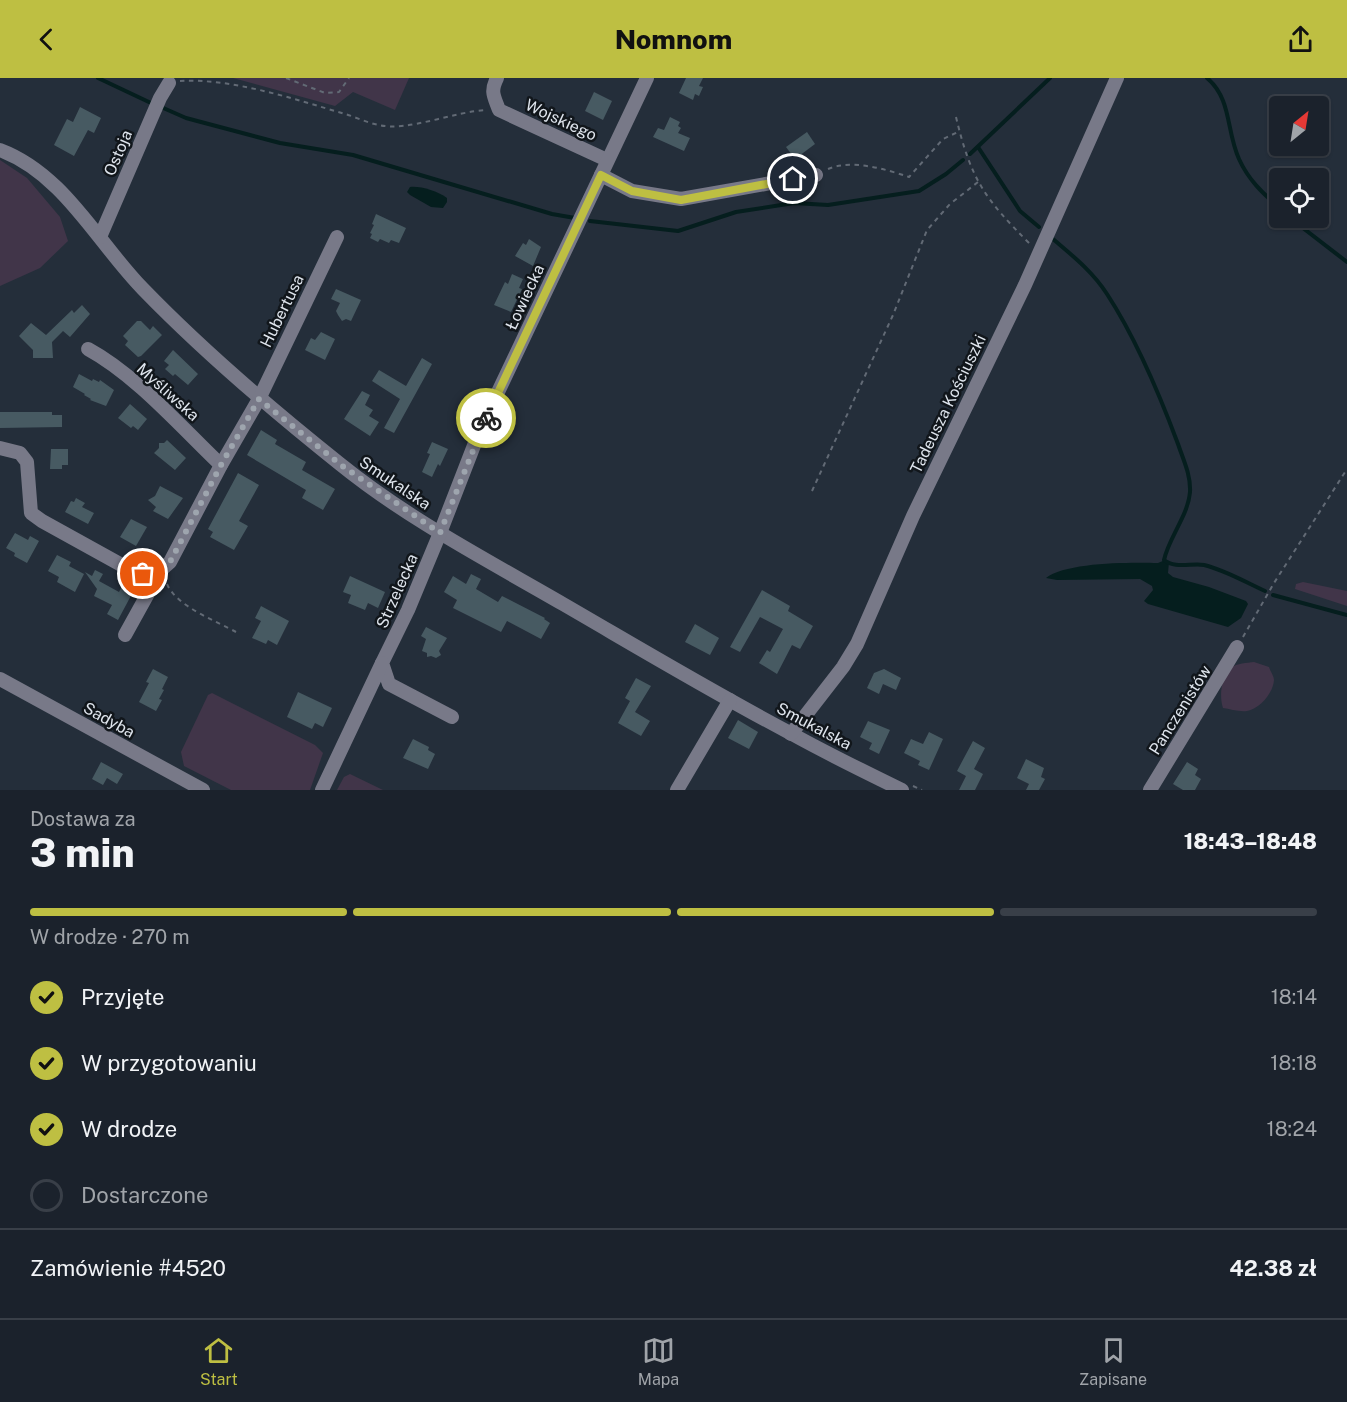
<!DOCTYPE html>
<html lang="pl">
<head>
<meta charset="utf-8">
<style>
	:root { --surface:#1b222c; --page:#242a34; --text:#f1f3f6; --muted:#a0a4a9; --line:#393f48; --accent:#bebf42 }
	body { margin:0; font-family:"Public Sans",sans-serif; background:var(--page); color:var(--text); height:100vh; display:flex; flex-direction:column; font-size:22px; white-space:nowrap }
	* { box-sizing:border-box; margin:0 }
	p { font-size:20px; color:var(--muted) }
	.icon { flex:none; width:33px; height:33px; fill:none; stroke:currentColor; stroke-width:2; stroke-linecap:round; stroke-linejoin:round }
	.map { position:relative; height:712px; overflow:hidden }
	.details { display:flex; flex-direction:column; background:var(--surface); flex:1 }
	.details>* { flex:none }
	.needle { width:39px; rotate:30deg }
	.tools { position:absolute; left:1269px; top:18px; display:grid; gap:12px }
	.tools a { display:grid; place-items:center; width:60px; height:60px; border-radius:6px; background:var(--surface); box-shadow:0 2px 4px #0004,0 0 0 2px var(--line); font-size:30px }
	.pin { position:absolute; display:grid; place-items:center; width:51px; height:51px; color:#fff; margin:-26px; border:3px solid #fff; border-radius:50%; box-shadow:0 2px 6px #0007 }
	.courier { position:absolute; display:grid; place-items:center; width:60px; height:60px; margin:-30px; border:4px solid #bebf42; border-radius:50%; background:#fff; color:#222; box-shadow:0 2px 8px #0007 }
	.overview em { font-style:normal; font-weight:800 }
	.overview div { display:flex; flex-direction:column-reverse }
	.overview { display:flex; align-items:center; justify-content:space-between; height:102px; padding:0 30px }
	h1 { font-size:39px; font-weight:800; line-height:45px }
	.bar { display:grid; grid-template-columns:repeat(4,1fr); gap:9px 6px; align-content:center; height:72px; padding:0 30px }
	.bar i { height:8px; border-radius:4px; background:var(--line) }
	.bar .active { background:var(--accent) }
	.bar p { grid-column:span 4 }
	.line { display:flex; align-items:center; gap:15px; padding:0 30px; border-top:2px solid var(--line) }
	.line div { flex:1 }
	ol { padding:0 30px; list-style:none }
	li { display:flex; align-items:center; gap:18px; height:66px }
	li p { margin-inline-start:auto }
	li .icon { padding:6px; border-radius:50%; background:var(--accent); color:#111; stroke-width:4 }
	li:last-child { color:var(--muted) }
	li i { width:33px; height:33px; border:3px solid var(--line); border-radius:50% }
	header { display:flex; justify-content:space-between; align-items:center; height:78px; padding:0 30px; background:var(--accent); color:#111; font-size:27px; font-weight:800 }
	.tabs { display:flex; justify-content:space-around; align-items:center; height:84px; border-top:2px solid var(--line); background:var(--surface); font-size:16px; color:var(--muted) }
	.tabs a { display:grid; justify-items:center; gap:3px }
	.tabs .active { color:var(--accent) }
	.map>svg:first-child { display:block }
	.green { fill:#413549 }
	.water { fill:#051e1e }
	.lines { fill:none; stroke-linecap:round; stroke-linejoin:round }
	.stream { stroke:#051e1e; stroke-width:4 }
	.building { fill:#475a62 }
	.path { stroke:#626a75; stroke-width:2; stroke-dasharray:4.5 4.5; stroke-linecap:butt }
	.minor { stroke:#787988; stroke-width:14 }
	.done { stroke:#9ea5ae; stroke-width:6; stroke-dasharray:0 10.8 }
	.route { stroke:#bebf42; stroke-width:8 }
	.labels { text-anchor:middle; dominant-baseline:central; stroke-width:5; stroke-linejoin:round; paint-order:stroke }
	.street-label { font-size:16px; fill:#dfe5ed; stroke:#11161b }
</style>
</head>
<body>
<header><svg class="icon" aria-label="back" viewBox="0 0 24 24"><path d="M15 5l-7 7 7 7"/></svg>Nomnom<svg class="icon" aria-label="share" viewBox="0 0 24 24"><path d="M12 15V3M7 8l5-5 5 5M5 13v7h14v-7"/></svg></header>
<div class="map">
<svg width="1347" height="712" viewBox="0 0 1347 712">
	<rect width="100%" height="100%" fill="#242e3a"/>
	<g class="green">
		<path d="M233,0h176l-14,32 -42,-18 -18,14z"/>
		<path d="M0,82l27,18 33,39 8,24 -28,27 -40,18z"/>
		<path d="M1303,504l44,9v15l-52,-17 1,-5z"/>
		<path d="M1254,584l15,5c1,4 5,9 5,13 -1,14 -15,29 -27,31 -8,1 -17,-2 -24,-3 -4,-12 -2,-31 8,-40 6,-5 16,-5 23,-6z"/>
		<path d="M212,615l103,52 8,8 -13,37h-79l-47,-24 -3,-14 27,-57z"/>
		<path d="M350,696l33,16h-46l7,-13z"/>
	</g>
	<g class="water">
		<path d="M410,109c11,-1 27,4 37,11v4l-4,6 -12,-1 -21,-12 -3,-3z"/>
		<path d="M1165,482l4,2 -1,11 5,4 36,10 37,14 2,3 -7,14 -13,9 -80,-23 -4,-3 9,-11 -1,-4 -12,-7 -83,1 -11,-2c19,-16 86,-16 112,-15z"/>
	</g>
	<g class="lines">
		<g class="stream">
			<path d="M98,0l53,25"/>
			<path d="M1207,0c25,21 19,53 32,81 9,20 23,34 41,49"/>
			<path d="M161,29l25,11 94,25 73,12 199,59 23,4"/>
			<path d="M978,69l42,64 19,16"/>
			<path d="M970,76l80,-76"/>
			<path d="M1290,140l57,44"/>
			<path d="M590,143l88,10 58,-19 58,-9 34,2 91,-14 27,-17 17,-14"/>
			<path d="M1053,161c20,17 40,33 54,55 30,46 52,99 71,150 5,15 13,31 12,48 -2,24 -21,45 -26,68 11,9 27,3 40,5 21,5 41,17 61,26"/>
			<path d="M1273,517l74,20"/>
		</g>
	</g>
	<g class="building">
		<path d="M686,0h17l-4,8 4,1 -4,9 -4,-2 -2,6 -14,-7z"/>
		<path d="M594,14l18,9 -9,19 -18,-9z"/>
		<path d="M80,29l21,11 -7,15 -6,-3 -14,26 -20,-11 13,-26 6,3z"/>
		<path d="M670,39l10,5 -2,4 3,2 -3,5 12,5 -6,13 -31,-14 5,-9 6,2z"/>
		<path d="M807,54l8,12 -20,15 -9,-12z"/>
		<path d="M376,136l30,14 -7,15 -8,-3 -2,3 -9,-4 -2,3 -8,-4 2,-4 -2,-1 4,-8 -2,-1z"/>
		<path d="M529,161l12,8 -8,19 -18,-10 8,-13 3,2z"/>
		<path d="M512,196l11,5 -4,9 3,1 -11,23 -17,-7 11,-23 3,2z"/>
		<path d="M336,211l25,11 -10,21 -5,-2 -4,2 -4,-6 -2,-4 4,-8 -9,-4z"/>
		<path d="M82,227l8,9 -20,23 -7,-6 -11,11 1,16h-20v-8l-14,-14 12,-13 15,12 26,-25 2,3z"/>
		<path d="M137,243h4l9,9 3,-4 9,9 -21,21 -3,1 -13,-12 3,-4 -5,-5z"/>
		<path d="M321,254l14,7 -10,21 -20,-10 6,-12 4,2z"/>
		<path d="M173,272l25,24 -10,11 -13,-11 -2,2 -8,-7 4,-4 -5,-4z"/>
		<path d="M422,280l10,6 -38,69 -10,-5 16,-29 -28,-18 7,-11 27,16z"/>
		<path d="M79,296l13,7 1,-2 6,3 1,-2 14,10 -8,16 -16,-6 1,-1 -7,-4 1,-1 -12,-7z"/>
		<path d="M362,313l8,4 -5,10 8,5 -4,6 10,6 -9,14 -26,-17z"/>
		<path d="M130,326l17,15 -9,11 -5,-4 -2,2 -13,-10z"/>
		<path d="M0,334h52v3h10v12l-62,1z"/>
		<path d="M261,352l16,10 -2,4 31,18 -4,8 33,19 -12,21 -21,-12 4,-8 -59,-35z"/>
		<path d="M167,362l19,18 -11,12 -21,-17 5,-5v-5h5z"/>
		<path d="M432,364l16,7 -8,17 -2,-2 -6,13 -10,-5 8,-18 -3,-1z"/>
		<path d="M51,371h17v16h-6v4h-12z"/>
		<path d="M238,395l21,12 -20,36 9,5 -14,24 -24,-13 3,-5 -5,-3z"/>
		<path d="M160,408l23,12 -15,21 -15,-8 3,-4 -8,-7 7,-4z"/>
		<path d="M76,420l9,5 -3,4 12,6 -6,11 -23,-12 6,-11 3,1z"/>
		<path d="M131,441l16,8 -11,19 -16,-9z"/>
		<path d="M15,455l13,7 2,-4 9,5 -12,22 -13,-7 1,-3 -9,-5z"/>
		<path d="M57,477l14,7 -2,4 15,8 -9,18 -18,-10 2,-5 -11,-6z"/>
		<path d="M95,492l8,4 -4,7 20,11 4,-8 11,6 -16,30 -11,-6 5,-9 -18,-9 3,-7 -12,-17 7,4z"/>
		<path d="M471,496l10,5 -5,10 22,13 4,-6 43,22 -1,1 6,4 -9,16 -34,-18 -6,11 -48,-24 4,-8 -13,-8 9,-16 13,8z"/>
		<path d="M350,498l35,16 -7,16 -10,-5 -3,7 -17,-7 3,-8 -8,-3z"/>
		<path d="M762,512l28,16 -2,5 25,15 -13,23 -8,-4 -15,29 -18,-11 8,-13 3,2 13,-23 -23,-12 -20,35 -10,-5z"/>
		<path d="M261,528l28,15 -12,24 -9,-5 -2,4 -14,-6 9,-17 -6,-3z"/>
		<path d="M695,546l24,14 -9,17 -25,-13z"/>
		<path d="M426,549l21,11 -8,13 2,4 -5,3 -5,-2 -4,1v-4l-5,-2 4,-12 -5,-3z"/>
		<path d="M153,591l15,8 -6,12 2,1 -5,9 3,1 -6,11 -17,-9 10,-19 -3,-1z"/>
		<path d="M884,591l17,9 -5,12 -13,-6 -4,10 -12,-6 7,-15z"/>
		<path d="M636,600l15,8 -16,26 15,9 -9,15 -23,-13 12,-22 -5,-3z"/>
		<path d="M298,614l34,16 -9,19 -8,-4 -3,6 -25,-12z"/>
		<path d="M738,642l20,12 -9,17 -21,-11z"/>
		<path d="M868,643l22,9 -11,24 -10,-5 3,-6 -12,-6z"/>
		<path d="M929,654l14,7 -14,31 -11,-5 2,-4 -16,-8 7,-14 12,5z"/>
		<path d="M413,661l16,8 -1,3 7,4 -7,15 -25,-11z"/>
		<path d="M973,663l12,7 -11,21 9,5 -8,16h-16l7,-14 -9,-5z"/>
		<path d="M1026,681l18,9 -3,9 4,2 -6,11h-13l3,-6 -12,-6z"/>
		<path d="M101,684l22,12 -6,10 -10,-6 -4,7 -11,-6z"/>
		<path d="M1187,684l11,7 -3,6 6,4 -6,11h-12l-10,-6z"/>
	</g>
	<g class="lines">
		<g class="path">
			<path d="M286,0l39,15 14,-1 10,-14"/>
			<path d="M180,3c52,-3 114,18 165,33 11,3 22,9 34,11 28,7 77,-14 108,-15"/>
			<path d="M956,39c15,63 29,82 74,127"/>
			<path d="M828,91c24,-10 57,0 81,8l34,-38 17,-8"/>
			<path d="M812,413l81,-176 34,-85 23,-26 28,-22"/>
			<path d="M167,506c9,22 49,37 69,48"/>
			<path d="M1243,559l31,-54 73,-114"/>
			<path d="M913,708l9,4"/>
		</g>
		<g class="minor">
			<path d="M497,0c-7,14 -3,18 2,32l108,50"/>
			<path d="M0,72c64,24 97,92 143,139 61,63 128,120 197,175 68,55 147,96 223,140 76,44 151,89 229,130 36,20 73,38 110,56"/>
			<path d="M601,97l31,16 49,8 135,-24"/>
			<path d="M100,159l60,-139 9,-15"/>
			<path d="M88,271c48,26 93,78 133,116"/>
			<path d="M0,370l20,5 7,9 4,51 11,8 85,47 16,6 18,-4 9,-8 51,-97 38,-66 78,-162"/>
			<path d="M125,557l36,-65"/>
			<path d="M0,601l203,111"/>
			<path d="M452,639l-63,-33 -7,-21 26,-53 32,-77 40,-103 167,-352"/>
			<path d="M791,656l52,-67 14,-23 56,-128 112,-231 92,-207"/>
			<path d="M322,712l60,-127"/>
			<path d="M677,712l53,-90"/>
			<path d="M1150,712l87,-143"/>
		</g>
	</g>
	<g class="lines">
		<path class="done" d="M143,496l18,-4 9,-8 51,-97 38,-66 82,66 99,68 46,-115"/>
		<path class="route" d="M486,340l115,-243 31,16 49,9 112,-21"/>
	</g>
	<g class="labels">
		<g class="street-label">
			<text transform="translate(561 42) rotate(25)">Wojskiego</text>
			<text transform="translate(118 75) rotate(-67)">Ostoja</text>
			<text transform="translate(525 219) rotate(-65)">Łowiecka</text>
			<text transform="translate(282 233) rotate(-64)">Hubertusa</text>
			<text transform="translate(168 314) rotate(42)">Myśliwska</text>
			<text transform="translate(948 326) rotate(-64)">Tadeusza Kościuszki</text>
			<text transform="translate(395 405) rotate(34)">Smukalska</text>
			<text transform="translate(397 513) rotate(-66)">Strzelecka</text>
			<text transform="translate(1180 632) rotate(-58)">Panczenistów</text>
			<text transform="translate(109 642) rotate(29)">Sadyba</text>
			<text transform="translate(814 648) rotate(28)">Smukalska</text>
		</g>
	</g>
</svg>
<div class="tools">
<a><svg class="needle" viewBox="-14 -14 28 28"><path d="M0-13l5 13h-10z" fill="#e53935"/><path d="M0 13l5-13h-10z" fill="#a0a4a9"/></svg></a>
<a><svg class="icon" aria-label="locate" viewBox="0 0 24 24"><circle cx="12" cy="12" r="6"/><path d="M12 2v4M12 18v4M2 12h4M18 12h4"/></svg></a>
</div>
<div class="pin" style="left:143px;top:496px;background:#ea580c"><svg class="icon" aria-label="bag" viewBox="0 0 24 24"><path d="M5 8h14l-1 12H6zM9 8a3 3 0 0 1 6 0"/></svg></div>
<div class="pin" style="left:793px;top:101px;background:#1f2937"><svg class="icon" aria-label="home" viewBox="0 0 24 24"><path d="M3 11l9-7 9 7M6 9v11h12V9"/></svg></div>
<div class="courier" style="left:486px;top:340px"><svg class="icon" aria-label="bike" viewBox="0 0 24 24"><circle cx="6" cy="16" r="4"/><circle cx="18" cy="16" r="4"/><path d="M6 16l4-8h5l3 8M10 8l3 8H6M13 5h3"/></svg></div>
</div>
<section class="details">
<div class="overview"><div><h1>3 min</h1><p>Dostawa za</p></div><em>18:43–18:48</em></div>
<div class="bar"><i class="active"></i><i class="active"></i><i class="active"></i><i></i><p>W drodze · 270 m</p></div>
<ol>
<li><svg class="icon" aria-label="check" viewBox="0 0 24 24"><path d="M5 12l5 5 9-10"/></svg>Przyjęte<p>18:14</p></li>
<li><svg class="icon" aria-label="check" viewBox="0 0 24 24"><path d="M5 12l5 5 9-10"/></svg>W przygotowaniu<p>18:18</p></li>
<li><svg class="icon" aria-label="check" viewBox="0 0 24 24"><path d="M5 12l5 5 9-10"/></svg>W drodze<p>18:24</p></li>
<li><i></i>Dostarczone</li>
</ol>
<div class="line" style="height:78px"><div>Zamówienie #4520</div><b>42.38 zł</b></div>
</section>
<nav class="tabs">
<a class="active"><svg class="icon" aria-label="home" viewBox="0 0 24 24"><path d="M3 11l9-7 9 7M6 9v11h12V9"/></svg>Start</a>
<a><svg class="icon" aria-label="map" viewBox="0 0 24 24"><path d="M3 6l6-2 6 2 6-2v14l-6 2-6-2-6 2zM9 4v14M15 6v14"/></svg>Mapa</a>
<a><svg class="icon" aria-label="saved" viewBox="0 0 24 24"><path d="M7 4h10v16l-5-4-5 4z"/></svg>Zapisane</a>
</nav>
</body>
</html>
